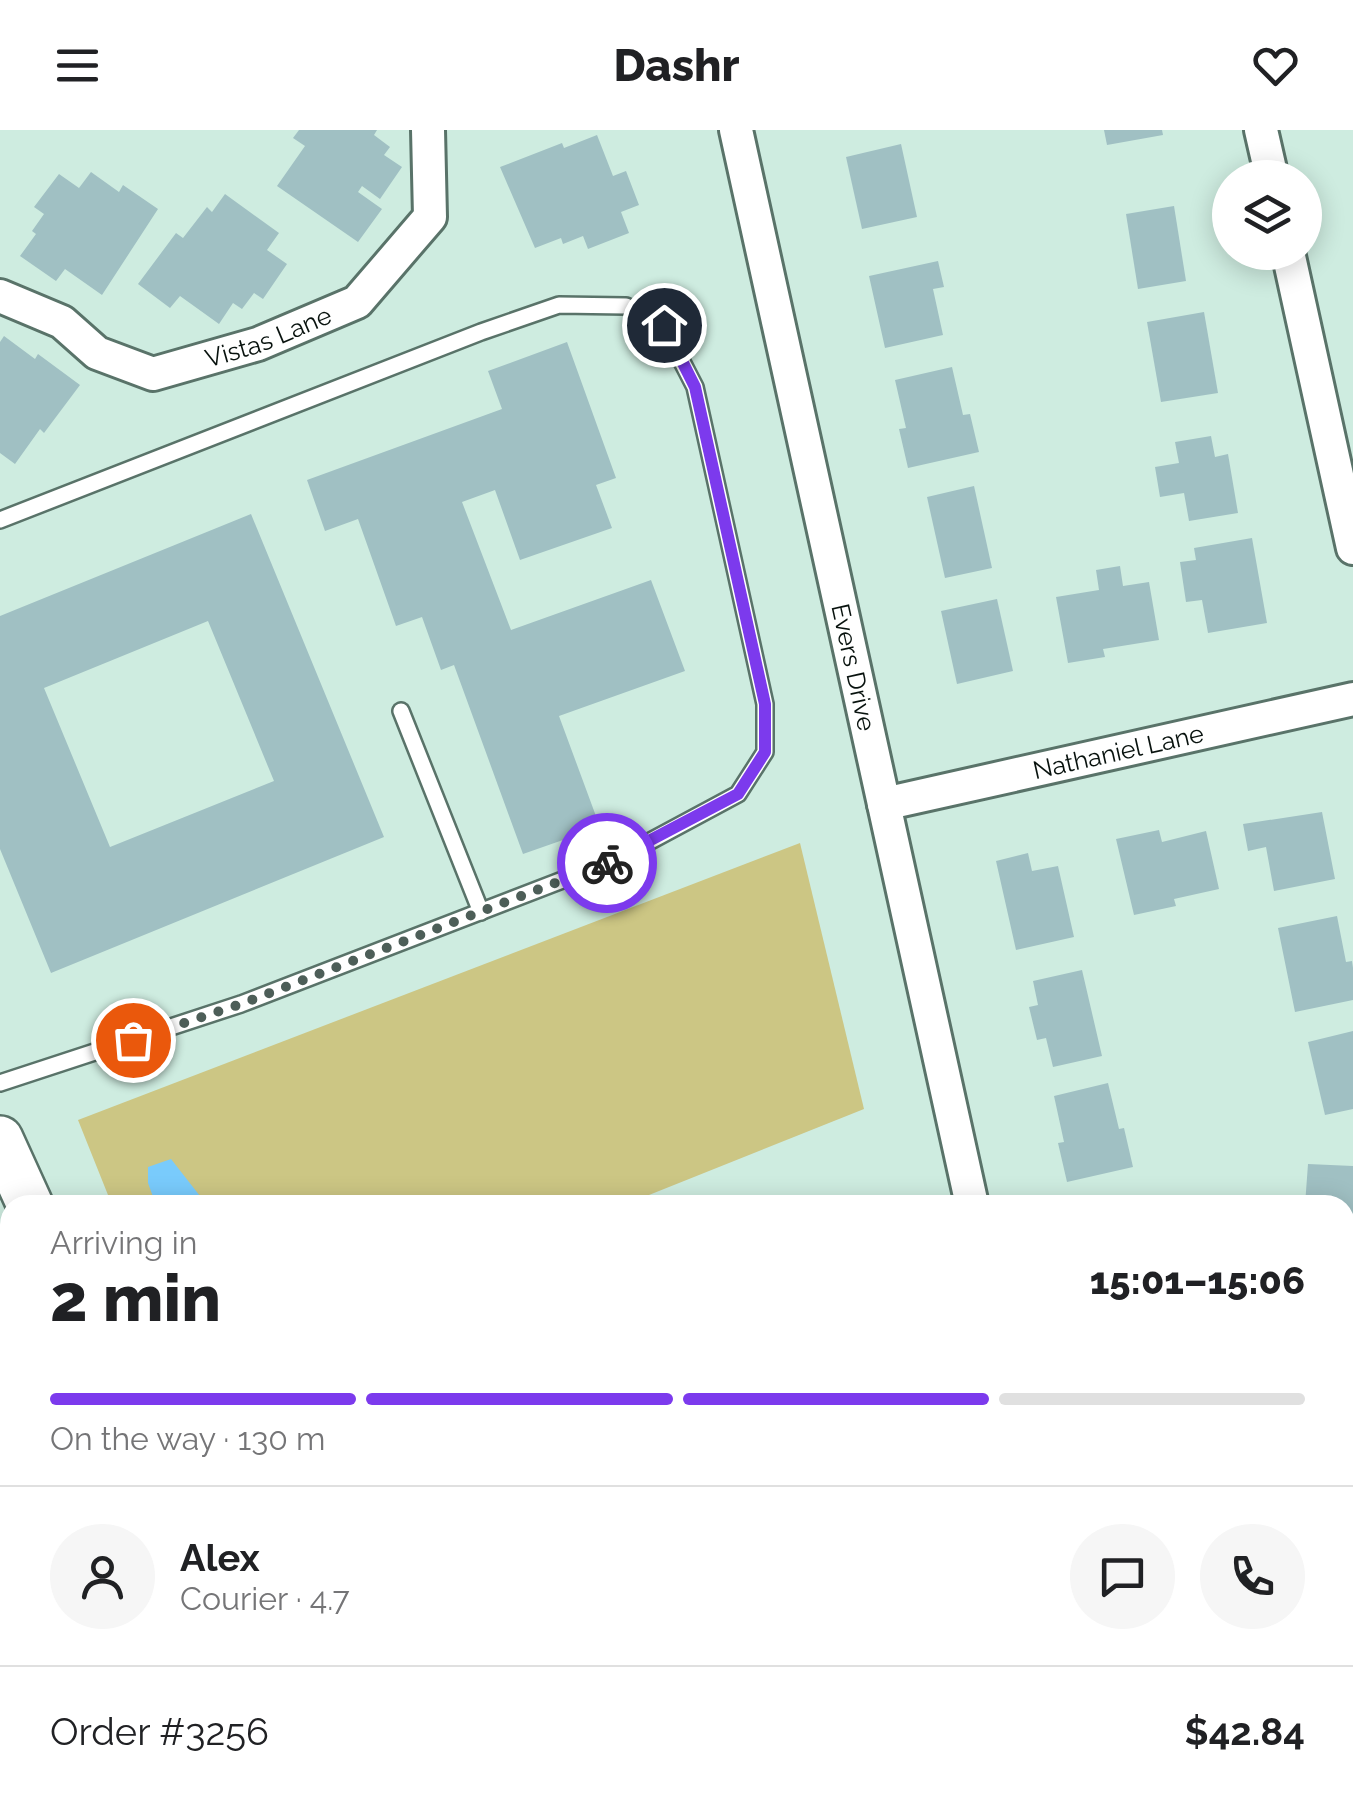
<!DOCTYPE html>
<html lang="en">
<head>
<meta charset="utf-8">
<style>
	:root { --surface:#fff; --page:#f6f6f6; --text:#202124; --muted:#757577; --line:#e0e0e0; --accent:#7c3aed }
	body { margin:0; font-family:Raleway,sans-serif; background:var(--page); color:var(--text); height:100vh; display:flex; flex-direction:column; font-size:38px; white-space:nowrap }
	* { box-sizing:border-box; margin:0 }
	p { font-size:32px; color:var(--muted) }
	.icon { flex:none; width:55px; height:55px; fill:none; stroke:currentColor; stroke-width:2; stroke-linecap:round; stroke-linejoin:round }
	.map { position:relative; flex:1; overflow:hidden }
	.side { position:absolute; left:0px; top:1065px; width:1355px; height:622px; display:flex; flex-direction:column; background:var(--surface); border-radius:30px 30px 0 0; box-shadow:0 5px 25px #0003 }
	.side>* { flex:none }
	.controls { position:absolute; left:1212px; top:30px; display:grid; gap:20px }
	.controls a { display:grid; place-items:center; width:110px; height:110px; border-radius:50%; background:var(--surface); box-shadow:0 5px 25px #0003; font-size:50px }
	.pin { position:absolute; display:grid; place-items:center; width:85px; height:85px; color:#fff; margin:-42px; border:5px solid #fff; border-radius:50%; box-shadow:0 2px 10px #0007 }
	.courier { position:absolute; display:grid; place-items:center; width:100px; height:100px; margin:-50px; border:8px solid #7c3aed; border-radius:50%; background:#fff; color:#222; box-shadow:0 2px 12px #0007 }
	.summary em { font-style:normal; font-weight:800 }
	.summary div { display:flex; flex-direction:column-reverse }
	.summary { display:flex; align-items:center; justify-content:space-between; height:170px; padding:0 50px }
	h1 { font-size:65px; font-weight:800; line-height:75px }
	.bar { display:grid; grid-template-columns:repeat(4,1fr); gap:15px 10px; align-content:center; height:120px; padding:0 50px }
	.bar i { height:12px; border-radius:8px; background:var(--line) }
	.bar .on { background:var(--accent) }
	.bar p { grid-column:span 4 }
	.line { display:flex; align-items:center; gap:25px; padding:0 50px; border-top:2px solid var(--line) }
	.line div { flex:1 }
	.round { display:grid; place-items:center; flex:none; width:105px; height:105px; border-radius:52px; background:var(--page) }
	header { display:flex; justify-content:space-between; align-items:center; height:130px; padding:0 50px; background:var(--surface); font-size:45px; font-weight:800 }
	.map>svg:first-child { display:block }
	.green { fill:#ccc684 }
	.water { fill:#79cbfc }
	.building { fill:#a0c0c3; fill-rule:evenodd }
	.lines { fill:none; stroke-linecap:round; stroke-linejoin:round }
	.lane-casing { stroke:#597369; stroke-width:20 }
	.street-casing { stroke:#597369; stroke-width:38 }
	.secondary-casing { stroke:#597369; stroke-width:50 }
	.lane { stroke:#fff; stroke-width:15 }
	.street { stroke:#fff; stroke-width:32 }
	.secondary { stroke:#fff; stroke-width:45 }
	.done { stroke:#4d5e58; stroke-width:10; stroke-dasharray:0 18 }
	.route { stroke:#7c3aed; stroke-width:12 }
	.labels { text-anchor:middle; dominant-baseline:central; stroke-width:9; stroke-linejoin:round; paint-order:stroke }
	.street-label { font-size:25px; fill:#08120e; stroke:#dbf9ed }
</style>
</head>
<body>
<header><svg class="icon" aria-label="menu" viewBox="0 0 24 24"><path d="M4 6h16M4 12h16M4 18h16"/></svg>Dashr<svg class="icon" aria-label="heart" viewBox="0 0 24 24"><path d="M12 20l-8-8c-3-5 5-10 8-4 3-6 11-1 8 4z"/></svg></header>
<div class="map">
<svg width="1353" height="1687" viewBox="0 0 1353 1687">
	<rect width="100%" height="100%" fill="#ceece0"/>
	<path class="green" d="M800,713l64,266 -240,96h-512l-34,-85z"/>
	<path class="water" d="M171,1029l36,46h-51l-8,-22v-16z"/>
	<g class="building">
		<path d="M299,0h78l-3,5 16,12 -6,8 18,12 -22,32 -18,-13 -4,6 24,17 -24,33 -81,-56 28,-40 -12,-8z"/>
		<path d="M1104,0h58l1,5 -56,10z"/>
		<path d="M597,5l16,41 13,-5 13,34 -18,7 8,21 -41,16 -5,-13 -20,8 -2,-6 -26,10 -35,-81 62,-24 2,5z"/>
		<path d="M901,14l16,73 -55,12 -16,-72z"/>
		<path d="M91,42l28,20 4,-7 35,24 -56,86 -37,-26 -9,12 -36,-25 16,-22 -4,-3 12,-17 -10,-7 25,-33 20,14z"/>
		<path d="M225,64l54,39 -12,17 20,14 -24,35 -9,-6 -12,16 -9,-6 -14,21 -39,-28 -10,12 -32,-24 38,-51 7,5 24,-31 5,5z"/>
		<path d="M1174,76l12,75 -48,8 -12,-75z"/>
		<path d="M938,131l6,26 -11,2 10,46 -58,13 -16,-72z"/>
		<path d="M1204,182l14,81 -57,9 -14,-80z"/>
		<path d="M4,206l31,23 3,-5 42,31 -36,48 -4,-4 -25,35 -15,-11v-111z"/>
		<path d="M567,212l49,136 -20,7 16,43 -92,32 -25,-70 -33,12 49,128 140,-50 34,91 -126,45 41,111 -77,27 -69,-189 -13,5 -19,-53 -26,9 -38,-107 -33,12 -18,-51 195,-71 -14,-38z"/>
		<path d="M952,237l11,48 7,-1 9,38 -71,16 -9,-39 7,-1 -11,-48z"/>
		<path d="M1211,306l4,21 13,-3 10,59 -49,8 -5,-28 -24,4 -5,-30 24,-4 -4,-21z"/>
		<path d="M974,356l18,82 -47,10 -18,-81z"/>
		<path d="M251,384l133,323 -333,136 -51,-124v-233zM208,491l66,160 -164,66 -66,-159z"/>
		<path d="M1252,408l15,85 -59,10 -6,-33 -16,2 -6,-40 16,-2 -2,-12z"/>
		<path d="M1120,436l3,20 26,-4 10,58 -56,9 2,8 -37,6 -12,-66 43,-7 -3,-20z"/>
		<path d="M997,469l16,72 -56,13 -16,-73z"/>
		<path d="M1322,682l13,67 -61,12 -8,-44 -18,4 -5,-27z"/>
		<path d="M1159,700l3,12 44,-11 13,58 -45,10 2,7 -42,9 -18,-76z"/>
		<path d="M1028,723l4,18 26,-5 16,71 -58,13 -20,-89z"/>
		<path d="M1337,786l9,46 6,-1 1,7v32l-58,12 -17,-84z"/>
		<path d="M1082,840l20,86 -49,11 -7,-29 -9,2 -8,-33 9,-2 -5,-24z"/>
		<path d="M1353,901v78l-28,6 -17,-73z"/>
		<path d="M1108,953l11,46 5,-1 9,39 -66,15 -9,-39 6,-1 -10,-46z"/>
		<path d="M1308,1034l45,2v86l-8,-1v-46h-40z"/>
		<path d="M10,1243v46l-10,4v-46z"/>
		<path d="M10,1322v42l-10,4v-42z"/>
		<path d="M10,1401v44l-10,4v-44z"/>
		<path d="M1353,1507v50l-8,1v-49z"/>
		<path d="M425,1678h29l8,9h-49z"/>
		<path d="M564,1678h38l3,9h-71z"/>
		<path d="M649,1678h75l2,9h-75z"/>
	</g>
	<g class="lines">
		<g class="lane-casing">
			<g id="lane">
				<path d="M0,390l481,-188 78,-27 67,1 37,19 32,62 70,317v48l-27,42 -121,65 -376,145 -241,79"/>
				<path d="M401,581l80,201"/>
			</g>
		</g>
		<g class="street-casing">
			<g id="street">
				<path id="s1" d="M736,0l236,1075"/>
				<path d="M1261,0l11,48"/>
				<path d="M1288,122l65,296"/>
				<path id="s2" d="M0,166l62,26 35,31 56,21 105,-30 99,-42 73,-85 -2,-87"/>
				<path id="s3" d="M884,674l469,-105"/>
				<path d="M1345,1656l8,-2"/>
				<path d="M1142,1678l3,9"/>
				<path d="M171,1687l8,-9"/>
				<path d="M1219,1687l38,-9"/>
			</g>
		</g>
		<g class="secondary-casing">
			<g id="secondary">
				<path d="M0,1009l30,66"/>
				<path d="M296,1678l4,9"/>
			</g>
		</g>
		<use href="#lane" class="lane"/>
		<use href="#street" class="street"/>
		<use href="#secondary" class="secondary"/>
	</g>
	<g class="lines">
		<path class="done" d="M133,910l108,-36 366,-141"/>
		<path class="route" d="M607,733l131,-69 27,-42v-48l-70,-317 -31,-62"/>
	</g>
	<g class="labels">
		<g class="street-label">
			<text stroke="none"><textPath href="#s2" startOffset="295">Vistas Lane</textPath></text>
			<text stroke="none"><textPath href="#s1" startOffset="550">Evers Drive</textPath></text>
			<text stroke="none"><textPath href="#s3" startOffset="240">Nathaniel Lane</textPath></text>
		</g>
	</g>
</svg>
<div class="controls">
<a><svg class="icon" aria-label="layers" viewBox="0 0 24 24"><path d="M12 4l9 5-9 5-9-5zM3 14l9 5 9-5"/></svg></a>
</div>
<div class="pin" style="left:133px;top:910px;background:#ea580c"><svg class="icon" aria-label="bag" viewBox="0 0 24 24"><path d="M5 8h14l-1 12H6zM9 8a3 3 0 0 1 6 0"/></svg></div>
<div class="pin" style="left:664px;top:195px;background:#1f2937"><svg class="icon" aria-label="home" viewBox="0 0 24 24"><path d="M3 11l9-7 9 7M6 9v11h12V9"/></svg></div>
<div class="courier" style="left:607px;top:733px"><svg class="icon" aria-label="bike" viewBox="0 0 24 24"><circle cx="6" cy="16" r="4"/><circle cx="18" cy="16" r="4"/><path d="M6 16l4-8h5l3 8M10 8l3 8H6M13 5h3"/></svg></div>
<section class="side">
<div class="summary"><div><h1>2 min</h1><p>Arriving in</p></div><em>15:01–15:06</em></div>
<div class="bar"><i class="on"></i><i class="on"></i><i class="on"></i><i></i><p>On the way · 130 m</p></div>
<div class="line" style="height:180px"><a class="round"><svg class="icon" aria-label="person" viewBox="0 0 24 24"><circle cx="12" cy="8" r="4"/><path d="M4 21q1-7 8-7t8 7"/></svg></a><div><b>Alex</b><p>Courier · 4.7</p></div><a class="round"><svg class="icon" aria-label="chat" viewBox="0 0 24 24"><path d="M4 5h16v11H9l-5 4z"/></svg></a><a class="round"><svg class="icon" aria-label="phone" viewBox="0 0 24 24"><path d="M5 4h4l2 5-3 2q2 4 5 5l2-3 5 2v4C11 20 4 13 5 4z"/></svg></a></div>
<div class="line" style="height:130px"><div>Order #3256</div><b>$42.84</b></div>
</section>
</div>
</body>
</html>
